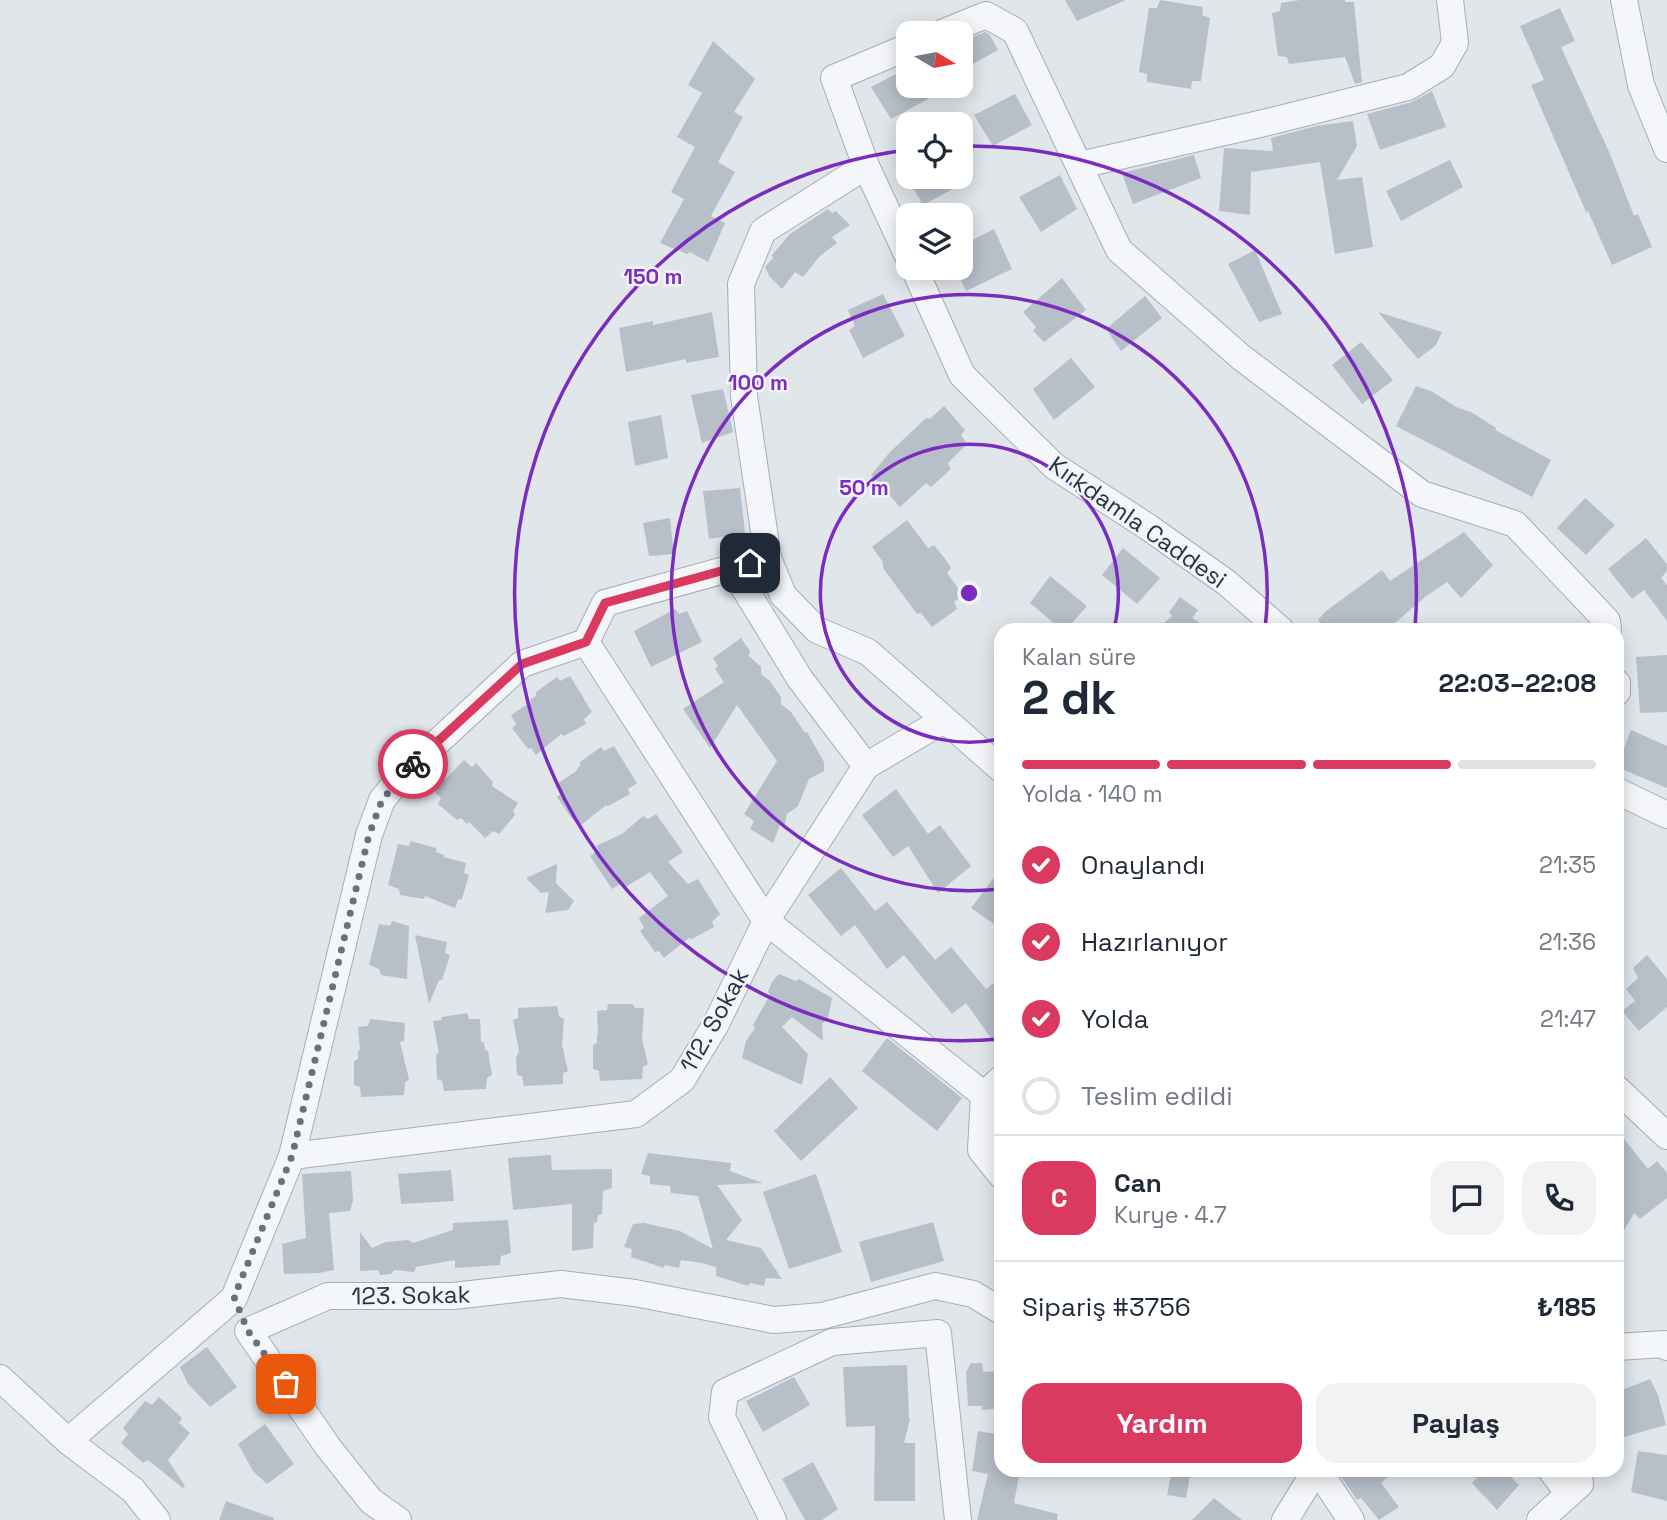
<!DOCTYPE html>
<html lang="tr">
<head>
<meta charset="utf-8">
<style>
	:root { --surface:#fff; --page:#f2f2f3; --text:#1f2937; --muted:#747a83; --line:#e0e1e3; --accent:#db3a60 }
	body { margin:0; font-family:"Space Grotesk",sans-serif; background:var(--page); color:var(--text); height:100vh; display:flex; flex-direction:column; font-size:26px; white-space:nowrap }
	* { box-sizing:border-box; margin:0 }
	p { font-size:23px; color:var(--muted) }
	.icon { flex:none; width:38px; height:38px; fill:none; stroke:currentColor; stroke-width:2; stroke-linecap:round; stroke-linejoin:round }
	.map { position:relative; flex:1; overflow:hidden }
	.side { position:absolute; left:994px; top:623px; width:630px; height:854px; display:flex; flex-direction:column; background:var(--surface); border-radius:21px; box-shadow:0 4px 18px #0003 }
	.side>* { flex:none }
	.needle { width:46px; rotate:100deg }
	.controls { position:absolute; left:896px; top:21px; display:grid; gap:14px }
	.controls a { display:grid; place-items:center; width:77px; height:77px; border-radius:14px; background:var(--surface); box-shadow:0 4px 18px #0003; font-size:35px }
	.pin { position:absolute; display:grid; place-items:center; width:60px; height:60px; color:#fff; margin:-30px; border-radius:14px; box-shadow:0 4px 10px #0006 }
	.courier { position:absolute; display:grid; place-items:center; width:70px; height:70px; margin:-35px; border:5px solid #db3a60; border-radius:50%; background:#fff; color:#222; box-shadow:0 2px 9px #0007 }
	.summary em { font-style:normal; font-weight:600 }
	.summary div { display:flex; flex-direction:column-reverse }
	.summary { display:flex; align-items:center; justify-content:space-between; height:119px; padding:0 28px }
	h1 { font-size:46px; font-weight:600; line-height:52px }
	.bar { display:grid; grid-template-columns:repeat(4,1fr); gap:10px 7px; align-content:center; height:84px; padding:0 28px }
	.bar i { height:9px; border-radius:5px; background:var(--line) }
	.bar .on { background:var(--accent) }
	.bar p { grid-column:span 4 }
	.line { display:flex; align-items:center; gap:18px; padding:0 28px; border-top:2px solid var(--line) }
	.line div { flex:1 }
	.round { display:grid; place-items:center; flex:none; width:74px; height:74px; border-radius:21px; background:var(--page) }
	ol { padding:0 28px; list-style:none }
	li { display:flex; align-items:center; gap:21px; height:77px }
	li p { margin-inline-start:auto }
	li .icon { padding:7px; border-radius:50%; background:var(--accent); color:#fff; stroke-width:4 }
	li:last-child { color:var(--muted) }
	li i { width:38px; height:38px; border:4px solid var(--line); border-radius:50% }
	.action { display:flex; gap:14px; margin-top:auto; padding:14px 28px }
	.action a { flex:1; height:80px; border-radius:21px; background:var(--accent); color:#fff; font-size:28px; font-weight:600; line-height:80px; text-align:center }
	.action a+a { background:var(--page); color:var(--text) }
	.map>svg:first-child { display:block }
	.building { fill:#b7bfc9 }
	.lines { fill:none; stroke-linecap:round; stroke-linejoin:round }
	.minor-casing { stroke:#a5adb6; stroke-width:28 }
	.minor { stroke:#f4f6f9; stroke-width:26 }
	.done { stroke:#68727e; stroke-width:7; stroke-dasharray:0 12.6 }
	.route { stroke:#db3a60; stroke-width:9 }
	.ring { fill:none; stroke:#7b2cbf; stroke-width:3.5 }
	.labels { text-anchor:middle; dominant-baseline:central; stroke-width:5; stroke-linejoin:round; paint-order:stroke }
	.street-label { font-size:24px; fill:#273444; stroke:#f1f4f8 }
	.centre { fill:#7b2cbf; stroke:#f1f4f8; stroke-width:3.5 }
	.ring-label { font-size:21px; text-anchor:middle; font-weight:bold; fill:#7b2cbf; stroke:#f1f4f8; stroke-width:5; stroke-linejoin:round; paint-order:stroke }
</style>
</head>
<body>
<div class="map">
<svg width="1667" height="1520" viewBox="0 0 1667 1520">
	<rect width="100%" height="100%" fill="#e1e6eb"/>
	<g class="building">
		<path d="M1065,0h61l-49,21z"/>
		<path d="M1160,0l43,7 -1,8 8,3 -9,63h-9l-1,8 -44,-7v-8l-8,-2 10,-64h8z"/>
		<path d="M1300,0h45v2h9l8,80 -7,2 -10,-27 -56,7 -2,-7 -9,-1 -6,-43 8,-2 1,-8z"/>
		<path d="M1560,8l15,33 -14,6 49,107 24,62 4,-2 14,33 -40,18 -24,-54 -2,1 -55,-127 13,-5 -24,-54z"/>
		<path d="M985,32l5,3 8,15 -37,21v-29z"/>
		<path d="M713,41l42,38 -21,33 9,5 -25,45 17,10 -24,44 14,7 -17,39 -18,-10 -3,2 -27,-11 24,-44 -13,-7 24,-45 -18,-10 25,-44 -14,-8z"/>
		<path d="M908,68v18h15l7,12 -39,21 -20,-32z"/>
		<path d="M1432,91l14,36 -66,23 -13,-36 45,-12z"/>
		<path d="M1015,94l17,31 -39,21 -19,-31z"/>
		<path d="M1353,121l4,25 -20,34 25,-3 11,70 -38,7 -15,-92 -69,10 -1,43 -31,-4 5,-63 49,3 -2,-13 45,-12z"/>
		<path d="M1194,155l7,23 -68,26 -11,-31z"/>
		<path d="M1450,160l13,27 -62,34 -15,-30z"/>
		<path d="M1060,175l17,34 -36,23 -22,-35z"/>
		<path d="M907,177h68l-52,28z"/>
		<path d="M828,209l4,4 4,-2 14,14 -18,12 5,6 -17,13 -17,21 -8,-5 -13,17 -12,-12 -5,-10 8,-9 -1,-3 18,-21z"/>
		<path d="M994,229l18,40 -46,22 -11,-23h6v-22z"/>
		<path d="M1255,250l27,64 -23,8 -31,-58z"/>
		<path d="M1062,278l24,32 -42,32 -11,-11 3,-4 -13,-15z"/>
		<path d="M883,294l22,42 -42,22 -14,-28 6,-4 -7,-16z"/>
		<path d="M1145,296l17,22 -41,33 -15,-22z"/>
		<path d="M712,312l7,45 -33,6v-4l-60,13 -7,-44 34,-7v4z"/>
		<path d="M1378,312l64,20 -6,13 -18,14z"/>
		<path d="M1361,342l32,38 -31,24 -30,-39z"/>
		<path d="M1071,358l24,29 -41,33 -21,-31z"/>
		<path d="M1416,386l17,6 23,15 15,5 25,16 -1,2 56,30 -19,37 -136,-71z"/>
		<path d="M723,389l10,43 -31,11 -11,-48z"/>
		<path d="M944,406l21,24 -4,5 6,9 -19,19 3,6 -20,18 -5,-4 -26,24 -29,-32 19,-23 36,-34 4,1z"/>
		<path d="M661,415l7,43 -33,8 -7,-44z"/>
		<path d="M740,488l5,45 -36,6 -6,-48z"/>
		<path d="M1585,498l30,27 -29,30 -29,-27z"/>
		<path d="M670,518l4,36 -25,2 -6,-33z"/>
		<path d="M907,520l21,28 6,-3 12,15 5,8 -4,5 16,22 -9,7 3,7 -25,18 -11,-14 -4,1 -34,-46v-6l-11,-15z"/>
		<path d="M1464,532l29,33 -32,33 -14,-16 -22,15 -38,33h-60l-9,-10 8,-9 56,-41 8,11z"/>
		<path d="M1646,538l21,26v7l-6,7 6,7v36l-23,-31 -12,9 -24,-30z"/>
		<path d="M1123,548l37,30 -23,26 -35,-29z"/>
		<path d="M1050,576l37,30 -21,24h-4l-32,-27z"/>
		<path d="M1180,597l18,13 -6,8 19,12h-55l16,-14 -3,-4z"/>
		<path d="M675,609l4,5 8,-3 15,31 -51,25 -17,-36z"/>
		<path d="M741,638l9,13 -1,5 12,11v7l9,7 11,16v7l10,8 14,21 2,-1 17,30v9l-15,8 -11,27 -11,8 -2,10 -5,1 -7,18 -23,-14 4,-8 -10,-7 33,-53 -40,-56 -27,43 -27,-39 41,-27 -9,-13 3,-3 -5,-8z"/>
		<path d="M1667,655v57l-27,1 -4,-56z"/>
		<path d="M570,676l22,36 -8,7 2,5 -22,12 -3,-2 -25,21 -5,-7 -3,1 -16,-21 4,-4 -5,-9 20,-13 -1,-2 6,-4v-4l21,-15 3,4z"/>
		<path d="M1631,730l36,16v42l-50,-21z"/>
		<path d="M614,746l23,37 -9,6 2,5 -22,12 -2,-1 -25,20 -6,-7 -3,1 -15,-22 3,-3 -5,-9 20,-13 5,-6v-4l21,-15 3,4z"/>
		<path d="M464,760l8,7 4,-4 17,19 -1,4 26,17 -5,8 2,4 -16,19 -6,-3 -8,7 -16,-16 -2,2 -6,-6 -4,2 -19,-16 3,-6 -7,-7z"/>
		<path d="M896,789l32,45 12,-9 31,41 -33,27 -30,-47 -15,11 -31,-42z"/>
		<path d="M656,814l27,38 -15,10 20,22 10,-5 22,35 -8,8 2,5 -22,12 -3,-1 -25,20 -5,-7 -4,1 -15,-21 4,-3 -5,-10 29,-22 -18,-24 -26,16 -4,-4 -8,5 -22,-33 9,-6 -3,-4 26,-12 21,-18 5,3z"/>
		<path d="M411,841l25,7v4l8,3v2l22,6 -2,10 5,2 -7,24 -4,1 -3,8 -30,-12 -1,3 -24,-4 -1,-6 -11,-4 10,-41 11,2z"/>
		<path d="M557,864l-1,19 18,18 -6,9 -23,3 4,-21 -8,1 -15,-15z"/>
		<path d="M841,868l34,43 12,-9 48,58 16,-13 35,42 15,-11v74l-35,-49 -14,11 -48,-59 -17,14 -32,-44 -14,11 -33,-41z"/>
		<path d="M1001,868v47l-7,9 -23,-16z"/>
		<path d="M392,921l17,5 -2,53 -26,-4 -2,-6 -10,-4 10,-41 11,2z"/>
		<path d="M415,935l32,7 -2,11 5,2 -8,25h-3l-10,24z"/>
		<path d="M1647,955l20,24v28l-28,24 -17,-20 13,-10 -9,-12 12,-11 -5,-10z"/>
		<path d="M779,974l17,7 3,-2 33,19 -4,20 -6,6 1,17 -31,-24 -10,10 26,27 -6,31 -60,-27 4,-17 9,-13 -2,-3 17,-30 -2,-3 4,-10z"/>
		<path d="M608,1004h25l2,4h9l-2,31 6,25 -5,3 -1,12 -42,2 -1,-10 -6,-2v-24l4,-2v-9h1l-1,-23 10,-1z"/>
		<path d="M557,1006l2,10 5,3 -2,26 6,26 -5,2v11l-39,2 -2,-10 -5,-1 -1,-17 3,-7 -6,-31 5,-2v-10z"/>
		<path d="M467,1013l2,6h11l1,23h3l1,8 3,1 4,24 -5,3 -1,11 -42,2 -2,-10 -5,-2 -1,-24 3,-2 -6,-32 8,-1 1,-3z"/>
		<path d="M370,1019l35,4 -1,18 -4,1 9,37 -4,4 -1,12 -43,2 -1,-10 -6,-2v-24l4,-2v-9h2l-2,-23 10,-1z"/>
		<path d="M887,1038l75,60 -25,33 -75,-60z"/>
		<path d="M830,1077l28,31 -57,53 -27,-30z"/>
		<path d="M1617,1130l31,39 9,-8 10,12v25l-27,21 -6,-6 -17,30z"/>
		<path d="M648,1153l83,10 -1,8 33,12 -46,2 25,35 -16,20 35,8 21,31 -16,-1 -2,8 -14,-3 -2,3 -32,-10v-9l-14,-4 -21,-3 -2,8 -14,-3 -1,3 -33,-11 1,-8 -8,-2 9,-23 11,-1 36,8 33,18 -15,-53 -27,-3 -1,-7 -20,-2v-8l-9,-2z"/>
		<path d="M551,1155l1,15 60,-1v19l-9,3 -1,23 -4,1 -1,7 -3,1 -1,25 -21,3v-47l-59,6 -5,-52z"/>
		<path d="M451,1170l3,31 -53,3 -3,-30z"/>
		<path d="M351,1171l2,29 -3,11 -21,2 5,57 -15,3 -35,1 -2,-30 24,-6 -4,-64z"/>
		<path d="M816,1174l26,78 -53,17 -26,-77z"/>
		<path d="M508,1220l3,33 -10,3 -1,9 -45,3v-8l-39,7 -2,5 -20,-2 -3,4 -11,1 -2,-5 -18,1v-39l12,16 14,-6 22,-2 5,3 40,-13v-7z"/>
		<path d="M933,1222l11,39 -73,21 -12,-40z"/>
		<path d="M207,1347l30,40 -27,20 -22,-23 -8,-17z"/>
		<path d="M971,1363h11l1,9 16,-1 2,37 -19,2v-4h-14l-2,-34z"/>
		<path d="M907,1365l2,53h1l-6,25h11v58h-41l1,-75 -29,1 -3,-60z"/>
		<path d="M794,1377l16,28 -47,27 -17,-31z"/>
		<path d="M1650,1379l8,16 8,30 -49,14v-47z"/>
		<path d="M159,1397l23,21 -3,5 11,10 -22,27 17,26 -2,2 -35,-28 -5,3 -22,-20 7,-9 -5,-6 4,-5 18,-22 7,4z"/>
		<path d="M265,1424l29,40 -27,20 -14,-13 -15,-27z"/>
		<path d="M978,1431l23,4v35h19l-6,33 44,11 -1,6h-80l11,-46 -16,-3z"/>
		<path d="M1638,1451l29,4v46l-36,-9z"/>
		<path d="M813,1462l25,47 -16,11h-17l-23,-41z"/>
		<path d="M1172,1470h19l-5,28 -19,-3z"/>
		<path d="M1347,1470h48l-14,13 18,24 -20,13 -18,-22 -4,2 -17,-25z"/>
		<path d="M1483,1470h21l15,15 -22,25 -25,-27z"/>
		<path d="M1214,1498l28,22h-50z"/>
		<path d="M226,1501l48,17v2h-55z"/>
	</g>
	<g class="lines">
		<g class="minor-casing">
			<g id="minor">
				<path d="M1624,0l17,85 26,64"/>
				<path d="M942,33l44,-18 29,16 104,219 123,108 180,136 93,30 92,97 1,9"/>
				<path d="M908,47l-74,31 32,88 42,90"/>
				<path d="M1080,165l188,-43 140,-35 34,-21 13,-23 -5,-43"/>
				<path d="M866,166l-103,65 -22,53 3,112 24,162 15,37 34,35 51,22 133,117"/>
				<path d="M914,268l48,107 92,91 94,61 79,56 54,47"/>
				<path d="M732,568l68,111 66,87"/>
				<path d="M586,642l180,279 218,174"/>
				<path d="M1617,683v9"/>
				<path d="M1617,791l50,24"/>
				<path d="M1001,1079l-17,16 -3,55 20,25"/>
				<path d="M1617,1089l50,47"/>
				<path d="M292,1156l344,-42 46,-34 34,-56 50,-103 100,-155 78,-46"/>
				<path d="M1617,1347l47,-3 3,3"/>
				<path d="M0,1378l68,63 65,49 24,30"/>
				<path d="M68,1441l166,-143 58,-142 77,-321 13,-35 21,-26 119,-110 64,-22 19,-39 163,-45"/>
				<path d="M1318,1470l33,50"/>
				<path d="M1551,1470l18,24"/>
				<path d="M398,1520l-27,-19 -43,-54 -80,-116 80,-35h125l108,-12 74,9 139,27 48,-4 113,-30 38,8 28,17"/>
				<path d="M773,1520l-51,-103 3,-25 107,-50 106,-9 20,187"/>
				<path d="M1285,1520l31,-50"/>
				<path d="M1540,1520l40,-36 -2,-14"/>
			</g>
		</g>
		<use href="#minor" class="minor"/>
	</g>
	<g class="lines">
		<path class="done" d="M286,1384l-38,-53 -14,-34 58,-141 77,-321 13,-35 31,-36"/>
		<path class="route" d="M413,764l109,-100 64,-22 19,-39 145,-40"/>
	</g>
	<g class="ring">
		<path d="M1000 739A149 149 0 1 1 1114 629"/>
		<path d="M1000 889A298 298 0 1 1 1265 629"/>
		<path d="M1000 1039A447 447 0 0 1 907 150M961 146A447 447 0 0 1 1415 628"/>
	</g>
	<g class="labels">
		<g class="street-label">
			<text transform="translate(1138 522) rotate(35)">Kırkdamla Caddesi</text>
			<text transform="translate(714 1020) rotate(-61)">112. Sokak</text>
			<text transform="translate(411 1295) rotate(-1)">123. Sokak</text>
		</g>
	</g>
	<circle cx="969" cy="593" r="10" class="centre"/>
	<g class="ring-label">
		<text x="653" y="284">150 m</text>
		<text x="758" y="390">100 m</text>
		<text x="864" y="495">50 m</text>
	</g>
</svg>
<div class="controls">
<a><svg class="needle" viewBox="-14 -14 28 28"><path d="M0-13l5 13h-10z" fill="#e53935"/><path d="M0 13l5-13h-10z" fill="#747a83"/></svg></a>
<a><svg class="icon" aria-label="locate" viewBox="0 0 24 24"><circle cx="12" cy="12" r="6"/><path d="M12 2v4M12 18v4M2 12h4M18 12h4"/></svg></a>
<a><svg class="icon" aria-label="layers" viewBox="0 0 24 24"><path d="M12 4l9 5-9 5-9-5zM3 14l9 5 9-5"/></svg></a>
</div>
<div class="pin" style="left:286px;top:1384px;background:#ea580c"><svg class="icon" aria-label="bag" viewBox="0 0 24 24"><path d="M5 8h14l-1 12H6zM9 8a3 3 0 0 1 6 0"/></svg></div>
<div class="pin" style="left:750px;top:563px;background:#1f2937"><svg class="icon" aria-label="home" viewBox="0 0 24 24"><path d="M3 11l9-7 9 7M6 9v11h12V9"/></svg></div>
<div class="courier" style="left:413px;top:764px"><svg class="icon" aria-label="bike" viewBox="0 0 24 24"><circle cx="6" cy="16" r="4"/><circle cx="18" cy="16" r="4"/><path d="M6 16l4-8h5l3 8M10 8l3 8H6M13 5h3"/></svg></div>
<section class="side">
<div class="summary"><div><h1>2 dk</h1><p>Kalan süre</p></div><em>22:03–22:08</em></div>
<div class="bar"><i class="on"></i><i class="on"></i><i class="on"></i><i></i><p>Yolda · 140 m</p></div>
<ol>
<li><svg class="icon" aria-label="check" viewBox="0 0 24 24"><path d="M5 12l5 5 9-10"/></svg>Onaylandı<p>21:35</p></li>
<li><svg class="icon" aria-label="check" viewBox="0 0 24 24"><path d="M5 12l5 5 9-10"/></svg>Hazırlanıyor<p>21:36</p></li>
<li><svg class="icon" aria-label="check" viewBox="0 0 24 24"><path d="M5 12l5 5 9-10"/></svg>Yolda<p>21:47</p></li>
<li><i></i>Teslim edildi</li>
</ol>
<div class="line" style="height:126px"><b class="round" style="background:var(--accent);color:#fff">C</b><div><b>Can</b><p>Kurye · 4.7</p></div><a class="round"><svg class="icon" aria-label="chat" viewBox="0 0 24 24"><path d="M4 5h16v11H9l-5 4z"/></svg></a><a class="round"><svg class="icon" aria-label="phone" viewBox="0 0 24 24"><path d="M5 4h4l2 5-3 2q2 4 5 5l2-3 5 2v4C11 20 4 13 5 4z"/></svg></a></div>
<div class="line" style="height:91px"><div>Sipariş #3756</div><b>₺185</b></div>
<div class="action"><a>Yardım</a><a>Paylaş</a></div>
</section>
</div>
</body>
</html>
